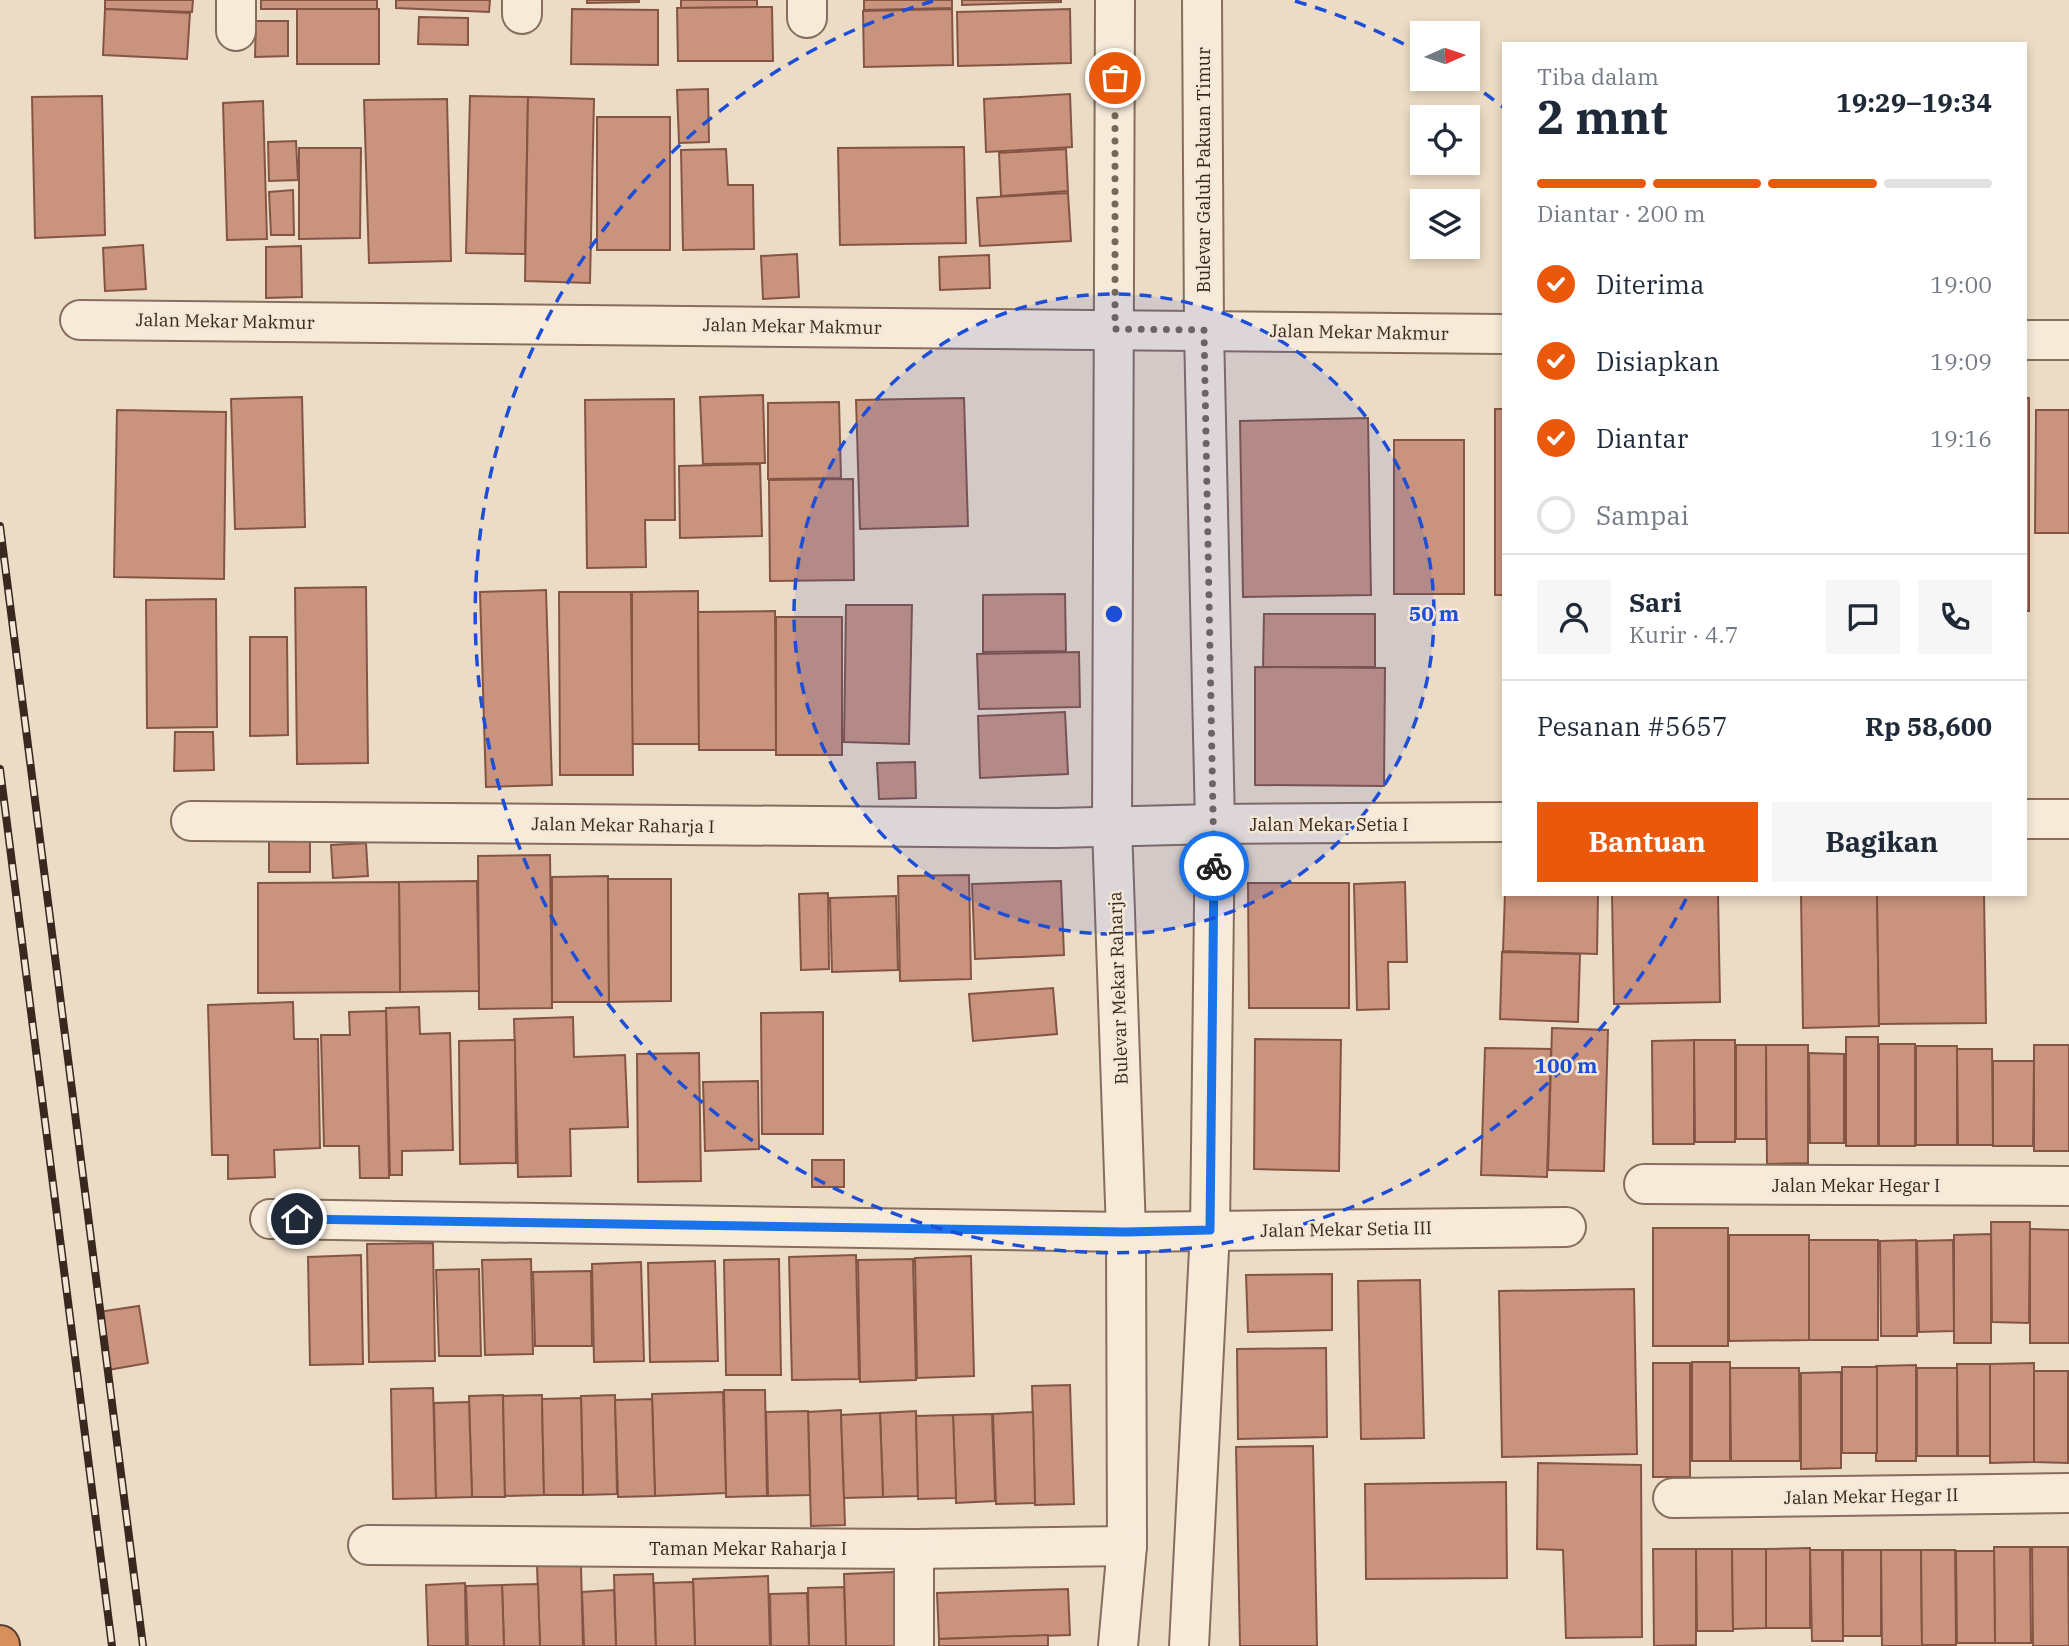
<!DOCTYPE html>
<html lang="id">
<head>
<meta charset="utf-8">
<style>
	:root { --surface:#fff; --page:#f6f6f7; --text:#1f2937; --muted:#747a83; --line:#e0e1e3; --accent:#ea580c }
	body { margin:0; font-family:"IBM Plex Serif",serif; background:var(--page); color:var(--text); height:100vh; display:flex; flex-direction:column; font-size:26px; white-space:nowrap }
	* { box-sizing:border-box; margin:0 }
	p { font-size:23px; color:var(--muted) }
	.icon { flex:none; width:38px; height:38px; fill:none; stroke:currentColor; stroke-width:2; stroke-linecap:round; stroke-linejoin:round }
	.map { position:relative; flex:1; overflow:hidden }
	.side { position:absolute; left:1502px; top:42px; width:525px; height:854px; display:flex; flex-direction:column; background:var(--surface); border-radius:0px; box-shadow:0 4px 10px #0003 }
	.side>* { flex:none }
	.needle { width:46px; rotate:87deg }
	.controls { position:absolute; left:1410px; top:21px; display:grid; gap:14px }
	.controls a { display:grid; place-items:center; width:70px; height:70px; border-radius:0px; background:var(--surface); box-shadow:0 4px 10px #0003; font-size:35px }
	.pin { position:absolute; display:grid; place-items:center; width:60px; height:60px; color:#fff; margin:-30px; border:4px solid #fff; border-radius:50%; box-shadow:0 2px 7px #0007 }
	.courier { position:absolute; display:grid; place-items:center; width:70px; height:70px; margin:-35px; border:5px solid #1a73e8; border-radius:50%; background:#fff; color:#222; box-shadow:0 2px 9px #0007 }
	.summary em { font-style:normal; font-weight:700 }
	.summary div { display:flex; flex-direction:column-reverse }
	.summary { display:flex; align-items:center; justify-content:space-between; height:119px; padding:0 35px }
	h1 { font-size:46px; font-weight:700; line-height:52px }
	.bar { display:grid; grid-template-columns:repeat(4,1fr); gap:10px 7px; align-content:center; height:84px; padding:0 35px }
	.bar i { height:9px; border-radius:5px; background:var(--line) }
	.bar .on { background:var(--accent) }
	.bar p { grid-column:span 4 }
	.line { display:flex; align-items:center; gap:18px; padding:0 35px; border-top:2px solid var(--line) }
	.line div { flex:1 }
	.round { display:grid; place-items:center; flex:none; width:74px; height:74px; border-radius:0px; background:var(--page) }
	ol { padding:0 35px; list-style:none }
	li { display:flex; align-items:center; gap:21px; height:77px }
	li p { margin-inline-start:auto }
	li .icon { padding:7px; border-radius:50%; background:var(--accent); color:#fff; stroke-width:4 }
	li:last-child { color:var(--muted) }
	li i { width:38px; height:38px; border:4px solid var(--line); border-radius:50% }
	.action { display:flex; gap:14px; margin-top:auto; padding:14px 35px }
	.action a { flex:1; height:80px; border-radius:0px; background:var(--accent); color:#fff; font-size:28px; font-weight:700; line-height:80px; text-align:center }
	.action a+a { background:var(--page); color:var(--text) }
	.map>svg:first-child { display:block }
	.building { fill:#c9937e; stroke:#855544; stroke-width:2 }
	.lines { fill:none; stroke-linecap:round; stroke-linejoin:round }
	.street-casing { stroke:#876d5d; stroke-width:42 }
	.highway-casing { stroke:#553d31; stroke-width:42 }
	.street { stroke:#f7ead9; stroke-width:38 }
	.highway { stroke:#d7905c; stroke-width:38 }
	.rail-casing { stroke:#382820; stroke-width:8 }
	.rail { stroke:#f4e7d6; stroke-width:5; stroke-dasharray:16; stroke-linecap:butt }
	.done { stroke:#77675a; stroke-width:7; stroke-dasharray:0 12.6 }
	.route { stroke:#1a73e8; stroke-width:9 }
	.ring { fill:none; stroke:#1d4ed8; stroke-width:3.5; stroke-dasharray:12 9 }
	.labels { text-anchor:middle; dominant-baseline:central; stroke-width:5; stroke-linejoin:round; paint-order:stroke }
	.street-label { font-size:18px; fill:#382820; stroke:#f4e7d6 }
	.centre { fill:#1d4ed8; stroke:#f4e7d6; stroke-width:3.5 }
	.ring-label { font-size:21px; text-anchor:middle; font-weight:bold; fill:#1d4ed8; stroke:#f4e7d6; stroke-width:5; stroke-linejoin:round; paint-order:stroke }
</style>
</head>
<body>
<div class="map">
<svg width="2069" height="1646" viewBox="0 0 2069 1646">
	<rect width="100%" height="100%" fill="#ecdcc6"/>
	<g class="building">
		<path d="M105,0h88l-1,12 -87,-3z"/>
		<rect x="261" y="0" width="116" height="9"/>
		<path d="M396,0h94l-1,12 -93,-4z"/>
		<path d="M587,0h52v2l-52,1z"/>
		<path d="M681,0h76v7l-76,1z"/>
		<path d="M864,0h88v8l-88,2z"/>
		<path d="M962,0h99v2l-99,3z"/>
		<path d="M772,7l1,54h-95l-1,-53z"/>
		<path d="M105,9l85,4 -3,46 -84,-4z"/>
		<rect x="297" y="9" width="82" height="55"/>
		<path d="M572,9l86,1v55l-87,-1z"/>
		<path d="M952,9l1,56 -89,2 -1,-56z"/>
		<path d="M1070,9l1,54 -113,3 -1,-54z"/>
		<path d="M419,17l49,1v27l-50,-1z"/>
		<path d="M256,21h32v35l-33,1z"/>
		<path d="M708,89l1,53 -30,1 -2,-53z"/>
		<path d="M1070,94l2,53 -86,5 -2,-53z"/>
		<path d="M102,96l3,139 -70,3 -3,-141z"/>
		<path d="M470,96l58,1 -3,157 -59,-1z"/>
		<path d="M528,97l66,2 -4,184 -65,-2z"/>
		<path d="M447,99l4,162 -82,2 -5,-163z"/>
		<path d="M263,101l4,138 -40,1 -4,-137z"/>
		<rect x="597" y="117" width="73" height="133"/>
		<path d="M296,141l2,39 -29,1 -1,-39z"/>
		<path d="M964,147l2,96 -126,2 -2,-97z"/>
		<path d="M299,148h62l-1,90 -61,1z"/>
		<path d="M726,149l2,36h25l1,64 -71,1 -2,-100z"/>
		<path d="M1066,149l2,42 -67,5 -2,-43z"/>
		<path d="M293,190l1,45h-23l-2,-43z"/>
		<path d="M1068,193l3,48 -91,5 -3,-48z"/>
		<path d="M143,245l3,44 -41,2 -2,-43z"/>
		<path d="M301,246l1,51 -36,1v-51z"/>
		<path d="M797,254l2,43 -36,2 -2,-43z"/>
		<path d="M989,255l1,33 -50,2 -1,-33z"/>
		<path d="M763,395l2,68 -62,1 -3,-67z"/>
		<path d="M302,397l3,130 -70,2 -4,-130z"/>
		<path d="M964,398l4,128 -108,3 -4,-129z"/>
		<rect x="2025" y="398" width="4" height="213"/>
		<path d="M674,399l1,121h-30l1,47 -59,1 -2,-168z"/>
		<path d="M839,402l2,76 -73,1v-76z"/>
		<rect x="1495" y="409" width="8" height="186"/>
		<path d="M117,410l109,2 -2,167 -110,-2z"/>
		<path d="M2036,410h33v123h-34z"/>
		<path d="M1368,418l3,177 -128,2 -3,-176z"/>
		<rect x="1394" y="440" width="70" height="154"/>
		<path d="M760,464l2,72 -82,2 -1,-72z"/>
		<path d="M853,479l1,101 -84,1 -1,-101z"/>
		<path d="M366,587l2,176 -71,1 -2,-176z"/>
		<path d="M546,590l6,195 -66,2 -6,-195z"/>
		<path d="M698,591l1,153h-67v-152z"/>
		<path d="M559,592h72l2,183h-73z"/>
		<path d="M1065,594l1,57 -83,1v-57z"/>
		<path d="M216,599l1,128 -70,1 -1,-128z"/>
		<path d="M846,605h66l-3,139 -65,-2z"/>
		<path d="M775,611l1,139h-77l-1,-138z"/>
		<path d="M1264,614h111v53h-112z"/>
		<rect x="776" y="617" width="66" height="138"/>
		<path d="M250,637h37l1,98 -38,1z"/>
		<path d="M1079,652l1,55 -101,2 -2,-55z"/>
		<path d="M1255,667l130,1 -1,118 -129,-1z"/>
		<path d="M1065,712l3,62 -88,4 -2,-62z"/>
		<path d="M175,732h38l1,38 -40,1z"/>
		<path d="M915,762l1,36 -37,1 -2,-36z"/>
		<rect x="269" y="839" width="41" height="33"/>
		<path d="M366,843l2,33 -35,2 -2,-33z"/>
		<path d="M550,855l2,153 -73,1 -1,-153z"/>
		<path d="M969,875l2,104 -71,2 -2,-105z"/>
		<path d="M608,876l1,126h-57v-125z"/>
		<path d="M608,879h63v122l-62,1z"/>
		<path d="M477,881l2,110 -79,1 -1,-110z"/>
		<path d="M1061,881l3,74 -89,4 -3,-75z"/>
		<path d="M399,882l1,110 -142,1v-110z"/>
		<path d="M1405,882l2,80h-19l1,47 -32,1 -3,-126z"/>
		<path d="M1248,883h101v125h-100z"/>
		<path d="M828,893l1,76 -28,1 -2,-76z"/>
		<path d="M1505,894h93l-1,60 -94,-3z"/>
		<path d="M1612,894h106l2,108 -106,2z"/>
		<path d="M1801,894h76l2,132 -76,2z"/>
		<path d="M1877,894h107l2,129 -107,1z"/>
		<path d="M896,896l2,74 -66,2 -2,-74z"/>
		<path d="M1502,952l78,2 -2,68 -78,-3z"/>
		<path d="M1053,988l4,46 -84,7 -4,-47z"/>
		<path d="M293,1002l1,37h24l2,109 -46,2 1,27 -47,2v-24h-16l-4,-150z"/>
		<path d="M419,1007l1,27 30,-1 3,117 -51,1v24h-12l-4,-167z"/>
		<path d="M386,1011l3,167h-29l-1,-32h-35l-3,-111h29l-1,-23z"/>
		<path d="M823,1012v122h-61l-1,-121z"/>
		<path d="M573,1017l1,40 51,-2 3,72 -58,2 1,47 -53,1 -4,-158z"/>
		<path d="M1552,1028l56,2 -4,141 -56,-1z"/>
		<rect x="1846" y="1037" width="32" height="109"/>
		<path d="M1255,1039l86,1 -2,131 -85,-2z"/>
		<path d="M515,1040l1,123 -56,1 -1,-123z"/>
		<path d="M1694,1040h41v102h-40z"/>
		<path d="M1694,1040v104h-41l-1,-103z"/>
		<rect x="1879" y="1044" width="36" height="102"/>
		<rect x="1736" y="1045" width="30" height="94"/>
		<path d="M1766,1045h42v118l-41,1z"/>
		<rect x="2034" y="1045" width="35" height="106"/>
		<rect x="1916" y="1046" width="41" height="99"/>
		<path d="M1485,1048l66,1 -4,128 -66,-2z"/>
		<path d="M1957,1049h35l1,96h-35z"/>
		<path d="M699,1053l2,128 -63,1 -1,-128z"/>
		<path d="M1809,1053l35,1v89h-34z"/>
		<path d="M1993,1061h41l-1,85h-40z"/>
		<path d="M758,1081l1,68 -54,2 -2,-69z"/>
		<rect x="812" y="1160" width="32" height="27"/>
		<path d="M1991,1222h39l-1,101 -37,-1z"/>
		<rect x="1653" y="1228" width="75" height="118"/>
		<path d="M2030,1229l39,1v113h-39z"/>
		<path d="M1991,1234v109h-37v-108z"/>
		<path d="M1729,1235h80v105l-80,1z"/>
		<rect x="1809" y="1240" width="69" height="100"/>
		<path d="M1916,1240l1,96h-36l-1,-95z"/>
		<path d="M1953,1240l1,91 -35,1 -2,-91z"/>
		<path d="M433,1243l2,118 -66,1 -2,-118z"/>
		<path d="M361,1255l2,109 -53,1 -2,-108z"/>
		<path d="M856,1255l3,124 -67,1 -3,-123z"/>
		<path d="M971,1256l3,120 -57,2 -2,-120z"/>
		<path d="M531,1259l2,95 -48,1 -3,-95z"/>
		<path d="M779,1259l2,116h-55l-2,-115z"/>
		<path d="M913,1259l3,121 -56,2 -2,-122z"/>
		<path d="M715,1261l3,100 -68,1 -2,-99z"/>
		<path d="M641,1262l3,99 -50,1 -2,-98z"/>
		<path d="M479,1269l2,87h-42l-3,-86z"/>
		<path d="M591,1271l1,75h-57l-2,-74z"/>
		<path d="M1332,1274v56l-84,2 -2,-57z"/>
		<path d="M1420,1280l4,158 -63,1 -3,-158z"/>
		<path d="M1634,1289l3,165 -135,3 -3,-166z"/>
		<path d="M139,1306l9,57 -40,7 -10,-58z"/>
		<path d="M1326,1348l1,89 -89,2 -1,-90z"/>
		<rect x="1692" y="1362" width="38" height="99"/>
		<rect x="1653" y="1363" width="37" height="114"/>
		<path d="M2034,1363v99l-44,1v-99z"/>
		<path d="M1957,1364h33v92h-32z"/>
		<path d="M1916,1365v96h-40v-95z"/>
		<rect x="1842" y="1367" width="35" height="86"/>
		<path d="M1730,1368h69l1,93h-69z"/>
		<rect x="1917" y="1368" width="40" height="88"/>
		<path d="M2034,1371h34v92l-34,-1z"/>
		<path d="M1841,1372v96l-40,1v-96z"/>
		<path d="M1070,1385l4,119 -39,1 -3,-119z"/>
		<path d="M433,1388l3,110 -43,1 -2,-110z"/>
		<path d="M724,1390h41l2,106 -41,1z"/>
		<path d="M723,1392l3,101 -71,3 -3,-102z"/>
		<path d="M503,1395l2,102h-33l-3,-101z"/>
		<path d="M542,1395l2,100 -39,1 -2,-100z"/>
		<path d="M615,1395l2,99 -34,1 -2,-99z"/>
		<path d="M581,1398l2,97h-39l-2,-96z"/>
		<path d="M652,1399l3,97 -37,1 -3,-97z"/>
		<path d="M469,1402l3,95 -36,1 -2,-95z"/>
		<path d="M841,1410l4,115 -34,1 -3,-114z"/>
		<path d="M808,1411l2,84 -42,1 -2,-84z"/>
		<path d="M916,1411l2,85 -35,1 -3,-84z"/>
		<path d="M1033,1412l2,91 -39,1 -3,-90z"/>
		<path d="M880,1413l3,84 -39,1 -3,-83z"/>
		<path d="M992,1414l3,87 -39,2 -3,-88z"/>
		<path d="M953,1415l3,83 -38,1 -2,-83z"/>
		<path d="M1313,1446l4,200h-77l-4,-199z"/>
		<path d="M1538,1463l103,2 1,172 -76,1 -3,-88 -26,-1z"/>
		<path d="M1506,1482l1,96 -141,1 -1,-95z"/>
		<path d="M1994,1547h36l1,96h-36z"/>
		<path d="M2032,1547h36l1,99h-36z"/>
		<path d="M1810,1548v80h-44v-79z"/>
		<path d="M1653,1549h43v96l-42,1z"/>
		<path d="M1696,1549h36l1,82h-36z"/>
		<path d="M1732,1549h34v79l-33,1z"/>
		<path d="M1810,1550h32l1,91h-31z"/>
		<rect x="1843" y="1550" width="38" height="86"/>
		<path d="M1881,1550h40l1,96h-40z"/>
		<path d="M1921,1550h34l1,95h-34z"/>
		<path d="M1956,1551h38l1,92h-38z"/>
		<path d="M581,1565l2,81h-43l-3,-80z"/>
		<path d="M894,1572l2,74h-50l-2,-72z"/>
		<path d="M653,1574l3,72h-40l-2,-71z"/>
		<path d="M768,1576l2,70h-75l-2,-67z"/>
		<path d="M693,1582l2,64h-39l-2,-63z"/>
		<path d="M465,1583l1,63h-38l-2,-61z"/>
		<path d="M538,1584l2,62h-36l-2,-61z"/>
		<path d="M502,1585l2,61h-36l-2,-60z"/>
		<path d="M844,1587l2,59h-37l-1,-58z"/>
		<path d="M1068,1589l2,46 -131,4 -2,-46z"/>
		<path d="M614,1590l2,56h-32l-2,-54z"/>
		<path d="M807,1593l2,53h-38l-1,-52z"/>
		<path d="M1048,1635v11h-109v-7z"/>
	</g>
	<g class="lines">
		<g class="street-casing">
			<g id="street">
				<path d="M236,0v31"/>
				<path d="M1115,0l-3,826 14,406 1,314 -9,100"/>
				<path d="M522,14v-14"/>
				<path d="M807,18v-18"/>
				<path d="M80,320l1423,14"/>
				<path d="M2025,340h44"/>
				<path d="M2025,819h44"/>
				<path d="M191,821l865,7 159,-4 288,-2"/>
				<path d="M1644,1184l425,2"/>
				<path d="M270,1219l856,13 440,-5"/>
				<path d="M1673,1498l396,-5"/>
				<path d="M368,1545l546,4 213,-3"/>
				<path d="M914,1646v-97"/>
				<path d="M1189,1646l21,-416 5,-406 -11,-494 -2,-330"/>
			</g>
		</g>
		<g class="highway-casing">
			<path id="highway" d="M0,1645v1"/>
		</g>
		<use href="#street" class="street"/>
		<use href="#highway" class="highway"/>
		<g class="rail-casing">
			<g id="rail">
				<path d="M0,526l143,1120"/>
				<path d="M0,769l112,877"/>
			</g>
		</g>
		<use href="#rail" class="rail"/>
	</g>
	<g class="lines">
		<path class="done" d="M1115,78v251l89,1 10,536"/>
		<path class="route" d="M297,1219l829,13 84,-2 4,-364"/>
	</g>
	<circle cx="1114" cy="614" r="320" fill="#1d4ed8" fill-opacity=".12"/>
	<g class="ring">
		<circle cx="1114" cy="614" r="320"/>
		<path d="M1686 899A639 639 0 1 1 933 1M1295 1A639 639 0 0 1 1419 52M1467 81A639 639 0 0 1 1503 107"/>
	</g>
	<g class="labels">
		<g class="street-label">
			<text transform="translate(1203 170) rotate(-90)">Bulevar Galuh Pakuan Timur</text>
			<text transform="translate(225 321) rotate(1)">Jalan Mekar Makmur</text>
			<text transform="translate(792 326) rotate(1)">Jalan Mekar Makmur</text>
			<text transform="translate(1359 332) rotate(1)">Jalan Mekar Makmur</text>
			<text x="1329" y="824">Jalan Mekar Setia I</text>
			<text transform="translate(623 825) rotate(1)">Jalan Mekar Raharja I</text>
			<text transform="translate(1118 988) rotate(-92)">Bulevar Mekar Raharja</text>
			<text x="1856" y="1185">Jalan Mekar Hegar I</text>
			<text transform="translate(1346 1229) rotate(-1)">Jalan Mekar Setia III</text>
			<text transform="translate(1871 1496) rotate(-1)">Jalan Mekar Hegar II</text>
			<text x="748" y="1548">Taman Mekar Raharja I</text>
		</g>
	</g>
	<circle cx="1114" cy="614" r="10" class="centre"/>
	<g class="ring-label">
		<text x="1434" y="621">50 m</text>
		<text x="1566" y="1073">100 m</text>
	</g>
</svg>
<div class="controls">
<a><svg class="needle" viewBox="-14 -14 28 28"><path d="M0-13l5 13h-10z" fill="#e53935"/><path d="M0 13l5-13h-10z" fill="#747a83"/></svg></a>
<a><svg class="icon" aria-label="locate" viewBox="0 0 24 24"><circle cx="12" cy="12" r="6"/><path d="M12 2v4M12 18v4M2 12h4M18 12h4"/></svg></a>
<a><svg class="icon" aria-label="layers" viewBox="0 0 24 24"><path d="M12 4l9 5-9 5-9-5zM3 14l9 5 9-5"/></svg></a>
</div>
<div class="pin" style="left:1115px;top:78px;background:#ea580c"><svg class="icon" aria-label="bag" viewBox="0 0 24 24"><path d="M5 8h14l-1 12H6zM9 8a3 3 0 0 1 6 0"/></svg></div>
<div class="pin" style="left:297px;top:1219px;background:#1f2937"><svg class="icon" aria-label="home" viewBox="0 0 24 24"><path d="M3 11l9-7 9 7M6 9v11h12V9"/></svg></div>
<div class="courier" style="left:1214px;top:866px"><svg class="icon" aria-label="bike" viewBox="0 0 24 24"><circle cx="6" cy="16" r="4"/><circle cx="18" cy="16" r="4"/><path d="M6 16l4-8h5l3 8M10 8l3 8H6M13 5h3"/></svg></div>
<section class="side">
<div class="summary"><div><h1>2 mnt</h1><p>Tiba dalam</p></div><em>19:29–19:34</em></div>
<div class="bar"><i class="on"></i><i class="on"></i><i class="on"></i><i></i><p>Diantar · 200 m</p></div>
<ol>
<li><svg class="icon" aria-label="check" viewBox="0 0 24 24"><path d="M5 12l5 5 9-10"/></svg>Diterima<p>19:00</p></li>
<li><svg class="icon" aria-label="check" viewBox="0 0 24 24"><path d="M5 12l5 5 9-10"/></svg>Disiapkan<p>19:09</p></li>
<li><svg class="icon" aria-label="check" viewBox="0 0 24 24"><path d="M5 12l5 5 9-10"/></svg>Diantar<p>19:16</p></li>
<li><i></i>Sampai</li>
</ol>
<div class="line" style="height:126px"><a class="round"><svg class="icon" aria-label="person" viewBox="0 0 24 24"><circle cx="12" cy="8" r="4"/><path d="M4 21q1-7 8-7t8 7"/></svg></a><div><b>Sari</b><p>Kurir · 4.7</p></div><a class="round"><svg class="icon" aria-label="chat" viewBox="0 0 24 24"><path d="M4 5h16v11H9l-5 4z"/></svg></a><a class="round"><svg class="icon" aria-label="phone" viewBox="0 0 24 24"><path d="M5 4h4l2 5-3 2q2 4 5 5l2-3 5 2v4C11 20 4 13 5 4z"/></svg></a></div>
<div class="line" style="height:91px"><div>Pesanan #5657</div><b>Rp 58,600</b></div>
<div class="action"><a>Bantuan</a><a>Bagikan</a></div>
</section>
</div>
</body>
</html>
